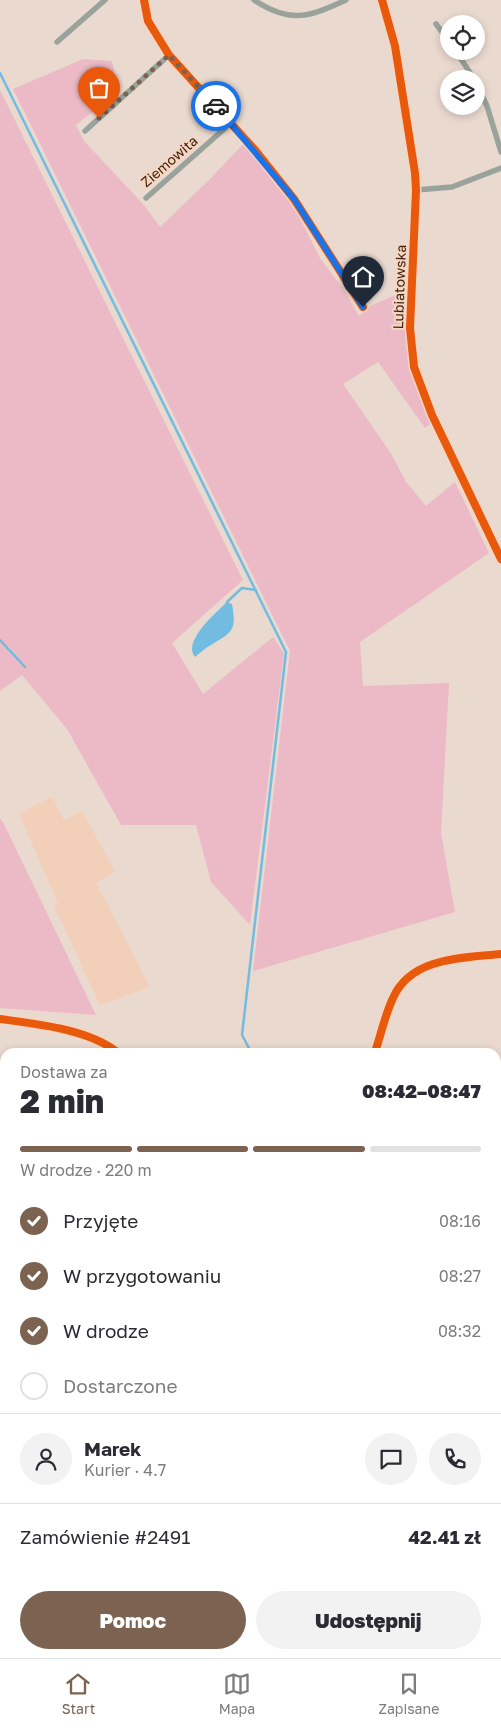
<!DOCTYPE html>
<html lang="pl">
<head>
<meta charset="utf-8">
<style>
	:root { --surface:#fff; --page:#f2f2f3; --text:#2b2b33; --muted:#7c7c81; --line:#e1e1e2; --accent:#7b6251 }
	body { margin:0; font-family:"Golos Text",sans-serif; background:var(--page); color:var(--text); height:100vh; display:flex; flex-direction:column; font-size:19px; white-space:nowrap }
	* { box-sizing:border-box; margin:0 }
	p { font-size:16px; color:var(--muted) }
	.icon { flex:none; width:28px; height:28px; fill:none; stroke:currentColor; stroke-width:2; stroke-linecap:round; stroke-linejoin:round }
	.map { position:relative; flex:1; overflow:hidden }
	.drawer { position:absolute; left:0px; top:1048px; width:501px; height:611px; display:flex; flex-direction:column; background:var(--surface); border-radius:15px 15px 0 0; box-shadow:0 2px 8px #0003 }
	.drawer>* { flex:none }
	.controls { position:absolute; left:440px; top:15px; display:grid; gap:10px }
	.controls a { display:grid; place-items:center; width:45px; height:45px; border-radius:50%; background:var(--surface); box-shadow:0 2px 8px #0003; font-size:25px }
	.pin { position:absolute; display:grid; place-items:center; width:42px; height:42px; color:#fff; margin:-51px -21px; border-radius:50% 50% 50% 0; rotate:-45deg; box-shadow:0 0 5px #0007 }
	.pin .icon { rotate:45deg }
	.courier { position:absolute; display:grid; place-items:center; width:50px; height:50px; margin:-25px; border:4px solid #1a73e8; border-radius:50%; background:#fff; color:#222; box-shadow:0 1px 6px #0007 }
	.head em { font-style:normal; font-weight:800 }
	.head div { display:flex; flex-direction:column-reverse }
	.head { display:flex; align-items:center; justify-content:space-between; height:85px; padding:0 20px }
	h1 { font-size:32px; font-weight:800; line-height:38px }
	.bar { display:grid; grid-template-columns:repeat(4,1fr); gap:8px 5px; align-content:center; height:60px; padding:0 20px }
	.bar i { height:6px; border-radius:4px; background:var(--line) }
	.bar .on { background:var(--accent) }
	.bar p { grid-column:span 4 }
	.line { display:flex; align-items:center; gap:12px; padding:0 20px; border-top:1px solid var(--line) }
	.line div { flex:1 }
	.round { display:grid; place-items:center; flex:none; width:52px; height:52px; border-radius:26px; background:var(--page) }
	ol { padding:0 20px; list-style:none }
	li { display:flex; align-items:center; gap:15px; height:55px }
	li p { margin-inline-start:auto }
	li .icon { padding:5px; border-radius:50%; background:var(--accent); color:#fff; stroke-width:4 }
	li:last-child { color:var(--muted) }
	li i { width:28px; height:28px; border:2px solid var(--line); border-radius:50% }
	.cta { display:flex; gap:10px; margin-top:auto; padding:10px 20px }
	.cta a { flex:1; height:58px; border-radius:30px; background:var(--accent); color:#fff; font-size:20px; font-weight:800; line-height:58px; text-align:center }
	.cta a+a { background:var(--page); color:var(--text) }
	.tab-bar { display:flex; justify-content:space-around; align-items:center; height:70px; border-top:1px solid var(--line); background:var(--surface); font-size:14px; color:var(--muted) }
	.tab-bar a { display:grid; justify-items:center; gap:2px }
	.tab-bar .on { color:var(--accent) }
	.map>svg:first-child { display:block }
	.built { fill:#f2cfb8 }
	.green { fill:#ecbac6 }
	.forest { fill:#e8aabc }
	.water { fill:#71bce0 }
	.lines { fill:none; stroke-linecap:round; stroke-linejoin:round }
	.stream { stroke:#71bce0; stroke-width:2.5 }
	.street { stroke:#9aa29c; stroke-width:5.5 }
	.secondary { stroke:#98a098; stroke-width:9 }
	.cycleway-casing { stroke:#f6d6c3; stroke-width:11 }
	.cycleway { stroke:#e8590c; stroke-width:8 }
	.done { stroke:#7b6251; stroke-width:5; stroke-dasharray:0 9 }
	.route { stroke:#1a73e8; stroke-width:6 }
	.labels { text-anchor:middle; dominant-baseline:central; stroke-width:4; stroke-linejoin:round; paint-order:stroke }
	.street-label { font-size:14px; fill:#3f220d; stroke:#f6d6c3 }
</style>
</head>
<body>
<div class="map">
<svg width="501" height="1658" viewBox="0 0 501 1658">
	<rect width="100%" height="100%" fill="#ead9cf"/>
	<path class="built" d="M52,797l12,23 18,-9 33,60 -19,12 54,104 -50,18 -46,-99 4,-3 -39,-89z"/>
	<g class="green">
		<path d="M83,59l29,2 6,30 -42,34 8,16 60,64 16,22 51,-49 33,-35 45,54 31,61 24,32 15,26 11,-10 35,-15c-2,54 4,82 26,132l-6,5 -47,-66 -35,22 49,71 14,27 20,24 29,-24 34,71 -129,89 3,44 86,-3 -8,150 14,79 -202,59 37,-320 -277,-562z"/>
		<path d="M0,90l243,490 -71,63 31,51 70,-57 11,16 -34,272 -39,-43 -15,-57h-75l-54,-96 -45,-54 -22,16z"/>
		<path d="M0,819l3,3 93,193 -96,-7z"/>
		<path d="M0,1198h5v89l-5,-1z"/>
	</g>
	<g class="forest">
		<path d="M0,1634l5,3v17h32l8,4h-45z"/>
		<path d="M351,1654h52l2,4h-55z"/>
	</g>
	<path class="water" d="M227,602l5,2c5,27 0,28 -21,41 -6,3 -11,8 -16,12 -13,-16 22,-45 32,-55z"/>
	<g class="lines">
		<g class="stream">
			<path d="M0,73l286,579 -44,383 9,17"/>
			<path d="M227,602l15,-14 14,2"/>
			<path d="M0,640l25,27"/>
			<path d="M346,1658l1,-4"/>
		</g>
		<g class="street">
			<path d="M144,0l4,21 21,34 86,95 39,49 69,108"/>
			<path d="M254,0c36,24 55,17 92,0"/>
			<path d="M436,24l13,17"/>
			<path d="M57,42l48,-42"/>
			<path d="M456,51l18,28"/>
			<path d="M476,83l11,23 14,46"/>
			<path d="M85,131l84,-76"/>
			<path d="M416,190l36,-3 49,-19"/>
			<path d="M146,198l85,-75"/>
			<path d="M496,1604l5,6"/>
			<path d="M161,1654l7,4"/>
			<path d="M208,1658l2,-4"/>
			<path d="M335,1658l1,-4"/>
		</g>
		<g class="secondary">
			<path d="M382,0l13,46 20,127 1,17 -6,138 4,39 18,48 69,144"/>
			<path d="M0,1019c36,5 88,10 117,33"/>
			<path d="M375,1052c6,-18 10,-37 18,-54 18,-41 70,-40 108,-44"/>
		</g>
		<g class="cycleway-casing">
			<g id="cycleway">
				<path d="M144,0l4,21 21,34 86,95 39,49 69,108"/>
				<path d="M382,0l13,46 20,127 1,17 -6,138 4,39 18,48 69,144"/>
				<path d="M0,1019c36,5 88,10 117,33"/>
				<path d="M375,1052c6,-18 10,-37 18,-54 18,-41 70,-40 108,-44"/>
			</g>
		</g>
		<use href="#cycleway" class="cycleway"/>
	</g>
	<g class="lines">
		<path class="done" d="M99,118l70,-63 47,51"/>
		<path class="route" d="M216,106l78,93 69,108"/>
	</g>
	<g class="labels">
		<g class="street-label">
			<text transform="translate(169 161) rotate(-41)">Ziemowita</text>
			<text transform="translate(399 287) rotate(-88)">Lubiatowska</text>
		</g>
	</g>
</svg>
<div class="controls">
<a><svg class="icon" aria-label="locate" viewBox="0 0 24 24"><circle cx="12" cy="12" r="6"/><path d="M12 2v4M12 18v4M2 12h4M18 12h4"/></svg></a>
<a><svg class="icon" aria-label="layers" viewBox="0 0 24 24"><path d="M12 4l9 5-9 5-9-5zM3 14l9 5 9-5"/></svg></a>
</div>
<div class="pin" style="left:99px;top:118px;background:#ea580c"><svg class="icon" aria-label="bag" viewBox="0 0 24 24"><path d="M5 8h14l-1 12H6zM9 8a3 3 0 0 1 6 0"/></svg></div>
<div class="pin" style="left:363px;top:307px;background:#1f2937"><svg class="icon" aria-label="home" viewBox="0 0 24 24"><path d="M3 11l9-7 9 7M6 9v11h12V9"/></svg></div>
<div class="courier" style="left:216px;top:106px"><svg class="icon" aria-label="car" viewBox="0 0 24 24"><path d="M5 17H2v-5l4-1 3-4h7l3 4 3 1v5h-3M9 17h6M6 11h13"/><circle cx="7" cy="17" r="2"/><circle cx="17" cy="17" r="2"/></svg></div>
<section class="drawer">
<div class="head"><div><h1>2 min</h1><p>Dostawa za</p></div><em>08:42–08:47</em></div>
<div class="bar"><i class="on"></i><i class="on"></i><i class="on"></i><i></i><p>W drodze · 220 m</p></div>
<ol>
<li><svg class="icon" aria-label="check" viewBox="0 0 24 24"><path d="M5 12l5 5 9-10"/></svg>Przyjęte<p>08:16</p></li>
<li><svg class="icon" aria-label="check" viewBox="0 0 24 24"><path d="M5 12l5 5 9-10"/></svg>W przygotowaniu<p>08:27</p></li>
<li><svg class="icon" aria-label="check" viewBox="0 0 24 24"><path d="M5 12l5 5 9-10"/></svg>W drodze<p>08:32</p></li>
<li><i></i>Dostarczone</li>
</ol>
<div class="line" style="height:90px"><a class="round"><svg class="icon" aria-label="person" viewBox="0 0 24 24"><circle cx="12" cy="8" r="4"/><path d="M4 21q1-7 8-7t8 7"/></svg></a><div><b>Marek</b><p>Kurier · 4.7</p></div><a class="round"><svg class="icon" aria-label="chat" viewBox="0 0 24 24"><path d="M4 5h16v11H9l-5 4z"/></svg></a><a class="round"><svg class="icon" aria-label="phone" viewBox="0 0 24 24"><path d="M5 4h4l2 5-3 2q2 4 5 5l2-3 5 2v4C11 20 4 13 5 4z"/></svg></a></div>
<div class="line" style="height:65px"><div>Zamówienie #2491</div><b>42.41 zł</b></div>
<div class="cta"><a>Pomoc</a><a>Udostępnij</a></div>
</section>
</div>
<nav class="tab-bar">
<a class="on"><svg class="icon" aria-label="home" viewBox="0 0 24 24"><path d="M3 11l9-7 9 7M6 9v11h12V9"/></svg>Start</a>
<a><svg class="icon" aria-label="map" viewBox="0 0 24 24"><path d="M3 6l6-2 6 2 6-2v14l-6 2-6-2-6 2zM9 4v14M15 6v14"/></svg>Mapa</a>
<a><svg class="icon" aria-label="saved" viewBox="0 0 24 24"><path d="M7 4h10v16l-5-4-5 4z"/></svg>Zapisane</a>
</nav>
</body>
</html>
